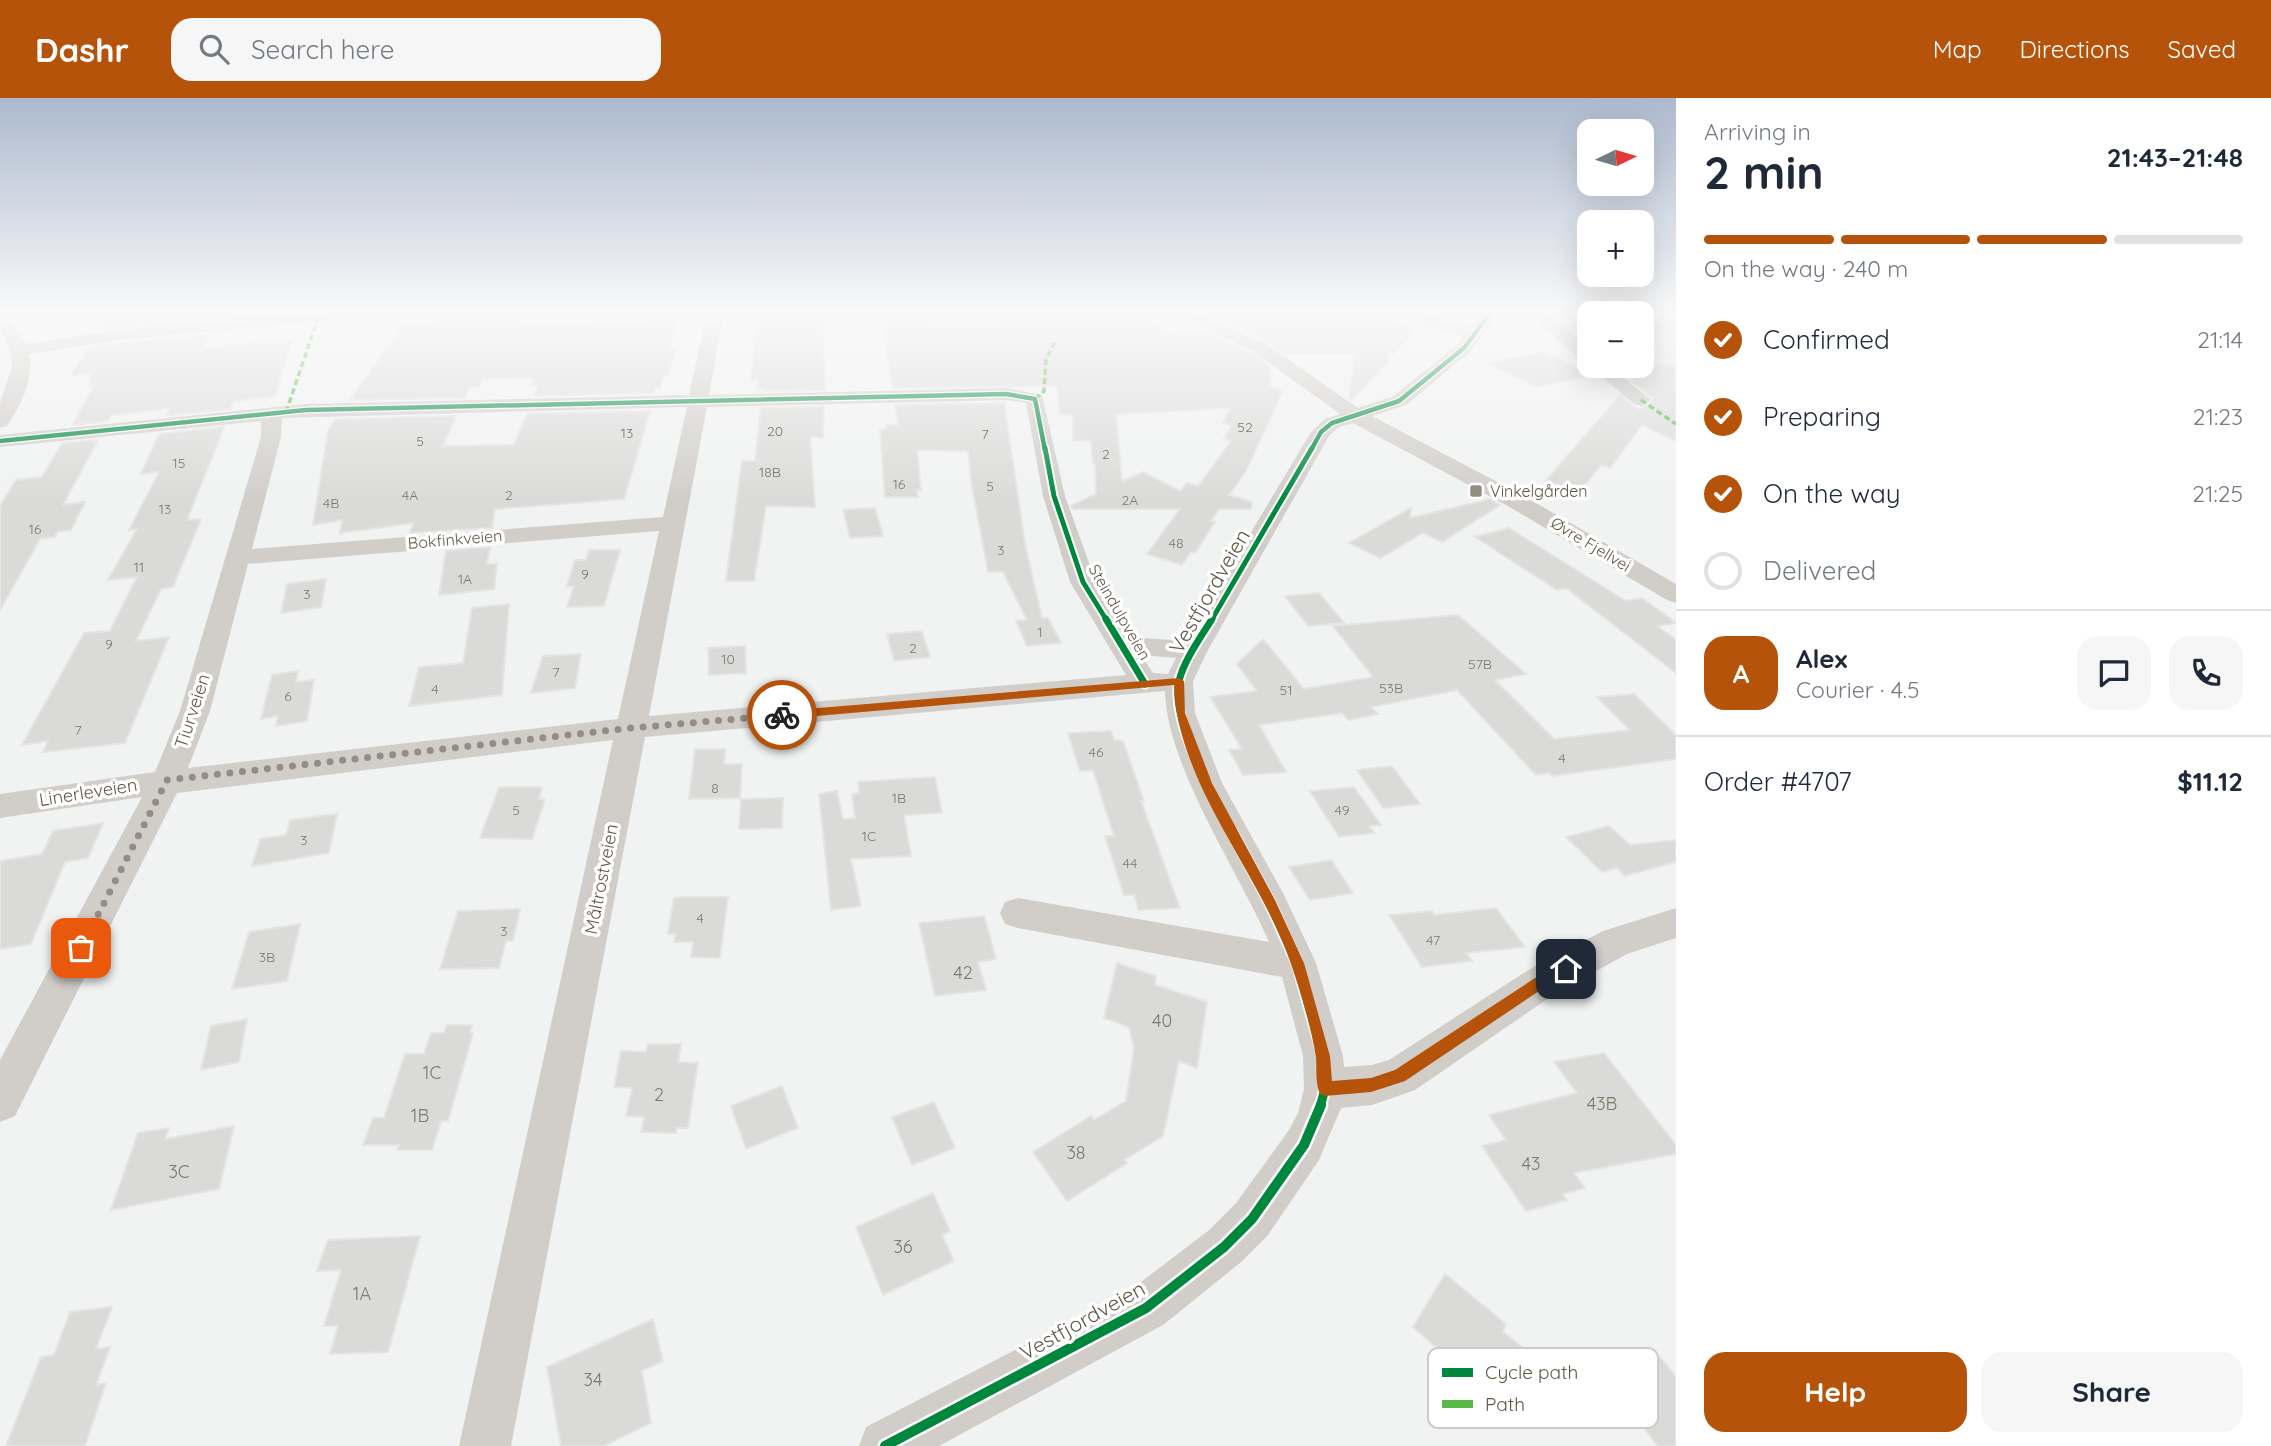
<!DOCTYPE html>
<html lang="en">
<head>
<meta charset="utf-8">
<style>
	:root { --surface:#fff; --page:#f6f6f7; --text:#1f2937; --muted:#747a83; --line:#e0e1e3; --accent:#b45309 }
	body { margin:0; font-family:Quicksand,sans-serif; background:var(--page); color:var(--text); height:100vh; display:flex; flex-direction:column; font-size:26px; white-space:nowrap }
	* { box-sizing:border-box; margin:0 }
	p { font-size:23px; color:var(--muted) }
	.icon { flex:none; width:38px; height:38px; fill:none; stroke:currentColor; stroke-width:2; stroke-linecap:round; stroke-linejoin:round }
	.map { position:relative; flex:1; overflow:hidden }
	.drawer { display:flex; flex-direction:column; background:var(--surface); width:595px }
	.drawer>* { flex:none }
	.needle { width:46px; rotate:85deg }
	.buttons { position:absolute; left:1577px; top:21px; display:grid; gap:14px }
	.buttons a { display:grid; place-items:center; width:77px; height:77px; border-radius:14px; background:var(--surface); box-shadow:0 7px 28px #0002; font-size:35px }
	.pin { position:absolute; display:grid; place-items:center; width:60px; height:60px; color:#fff; margin:-30px; border-radius:14px; box-shadow:0 4px 10px #0006 }
	.courier { position:absolute; display:grid; place-items:center; width:70px; height:70px; margin:-35px; border:5px solid #b45309; border-radius:50%; background:#fff; color:#222; box-shadow:0 2px 9px #0007 }
	.overview em { font-style:normal; font-weight:800 }
	.overview div { display:flex; flex-direction:column-reverse }
	.overview { display:flex; align-items:center; justify-content:space-between; height:119px; padding:0 28px }
	h1 { font-size:46px; font-weight:800; line-height:52px }
	.bar { display:grid; grid-template-columns:repeat(4,1fr); gap:10px 7px; align-content:center; height:84px; padding:0 28px }
	.bar i { height:9px; border-radius:5px; background:var(--line) }
	.bar .on { background:var(--accent) }
	.bar p { grid-column:span 4 }
	.line { display:flex; align-items:center; gap:18px; padding:0 28px; border-top:2px solid var(--line) }
	.line div { flex:1 }
	.round { display:grid; place-items:center; flex:none; width:74px; height:74px; border-radius:21px; background:var(--page) }
	ol { padding:0 28px; list-style:none }
	li { display:flex; align-items:center; gap:21px; height:77px }
	li p { margin-inline-start:auto }
	li .icon { padding:7px; border-radius:50%; background:var(--accent); color:#fff; stroke-width:4 }
	li:last-child { color:var(--muted) }
	li i { width:38px; height:38px; border:4px solid var(--line); border-radius:50% }
	.cta { display:flex; gap:14px; margin-top:auto; padding:14px 28px }
	.cta a { flex:1; height:80px; border-radius:21px; background:var(--accent); color:#fff; font-size:28px; font-weight:800; line-height:80px; text-align:center }
	.cta a+a { background:var(--page); color:var(--text) }
	header { display:flex; align-items:center; gap:42px; box-sizing:border-box; height:98px; padding:0 35px; background:var(--accent); color:#fff }
	header strong { font-size:33px }
	nav { display:flex; gap:38px; margin-inline-start:auto; font-size:24px }
	.search { width:490px; height:63px; background:var(--page); display:flex; align-items:center; gap:18px; box-sizing:border-box; padding:0 24px; border-radius:21px; color:var(--muted); font-size:26px }
	main { display:flex; flex:1; min-height:0 }
	.map>svg:first-child { display:block }
	.building { fill:#dadbd9; stroke:#e4e4e3; stroke-width:2; fill-rule:evenodd }
	.lines { fill:none; stroke-linecap:round; stroke-linejoin:round }
	.street { fill:#d1ceca; fill-rule:evenodd }
	.quiet { stroke:#58b947; stroke-width:3.5; stroke-dasharray:6 3.5; stroke-linecap:butt }
	.cycleway-far4-casing { stroke:#fff; stroke-width:7 }
	.cycleway-far3-casing { stroke:#fff; stroke-width:9 }
	.cycleway-far2-casing { stroke:#fff; stroke-width:11 }
	.cycleway-far1-casing { stroke:#fff; stroke-width:13 }
	.cycleway-casing { stroke:#fff; stroke-width:15 }
	.cycleway-far4 { stroke:#00873e; stroke-width:4.5 }
	.cycleway-far3 { stroke:#00873e; stroke-width:5 }
	.cycleway-far2 { stroke:#00873e; stroke-width:7 }
	.cycleway-far1 { stroke:#00873e; stroke-width:9 }
	.cycleway { stroke:#00873e; stroke-width:10 }
	.route { fill:#b45309 }
	.done { stroke:#938d82; stroke-width:7; stroke-dasharray:0 12.6 }
	.poi-dot { fill:#938d82; stroke:#fff; stroke-width:2.5 }
	.labels { text-anchor:middle; dominant-baseline:central; stroke-width:7; stroke-linejoin:round; paint-order:stroke }
	.number-label { font-size:14px; fill:#7f786c }
	.far-poi-label { font-size:16px; fill:#605646; stroke:#fff; text-anchor:start }
	.far-street-label { font-size:16px; fill:#605646; stroke:#fff }
	.street-label { font-size:18px; fill:#605646; stroke:#fff }
	.near-number-label { font-size:18px; fill:#7f786c }
	.near-street-label { font-size:21px; fill:#605646; stroke:#fff }
	.key { fill:#fff; stroke:#cfccc8; stroke-width:2 }
	.key-label { font-size:19px; fill:#605646 }
</style>
</head>
<body>
<header>
<strong>Dashr</strong>
<div class="search"><svg class="icon" aria-label="search" viewBox="0 0 24 24"><circle cx="10" cy="10" r="6"/><path d="M15 15l6 6"/></svg>Search here</div>
<nav><a>Map</a><a>Directions</a><a>Saved</a></nav>
</header>
<main>
<div class="map">
<svg width="1676" height="1348" viewBox="0 0 1676 1348">
	<rect width="100%" height="100%" fill="#f1f2f2"/>
	<g class="building">
		<path d="M111,214h107l-2,5 -117,14z"/>
		<path d="M928,214l5,14 65,2 -7,-16h149l32,23 27,-7 54,26 16,12 2,21 11,5 -36,79 -17,24 23,7 -1,7h-32l-8,12 4,1 -20,31 -4,-1 -9,13 -35,-11 33,-45h-107l-2,-3 25,-12 -1,-30h-2l-2,-23 -18,-1v-25l-13,-1 -3,-28 -164,2 -12,-71zM1230,310l-7,15 9,2 -8,14 7,2 -33,45 -11,-3 -7,8 -37,-19 -21,10 -6,-68z"/>
		<path d="M1239,214h121l59,15 -26,27 -5,-3v11l-37,38 -2,-1 6,-45 -71,-1 -17,-11 -48,-22z"/>
		<path d="M822,218l3,74 -62,1 1,-3h-7l1,-8h-7l6,-57h6l1,-5z"/>
		<path d="M523,221l-4,6 157,-5 -6,30h6l-8,25h-4l-4,13h-5l-1,5 -120,3 4,-11h-6l3,-7 -52,1 -4,8h-10l-4,11 -115,2 53,-74 30,-3 2,-3z"/>
		<path d="M209,236l-6,15 89,-10 -17,57 -42,5 -3,8 -63,6 3,-7 -59,7 -3,6 -35,4 21,-40 -5,1 3,-6h-4l3,-6 -20,2 18,-29z"/>
		<path d="M1544,254l48,23 -55,12 -49,-24z"/>
		<path d="M1646,267h30v76l-34,-16 -32,43 -9,-3 -25,31 -33,-12 77,-89 12,11 8,3 12,-7 1,-4 -21,-17z"/>
		<path d="M1004,305l21,141 17,74h6l13,25 -34,3 -11,-25 11,-1 -24,-48h-15l-16,-86 -4,-35 -51,-1 4,40h-4l1,7h-33l-5,-68h6v-4h13l-4,-20z"/>
		<path d="M824,309l-1,30h-13l5,70 -49,-1 -12,75h-28l16,-120h13l6,-53z"/>
		<path d="M650,313l-26,88 -129,10 -3,19 -82,5 3,-10 -73,10 2,-13 -29,5 15,-94 8,-12 120,-3 -13,30 71,-1 13,-31z"/>
		<path d="M224,329l-37,93 14,-1 -28,68 -12,2 -25,52 33,-4 -44,106 -82,9 5,-11 -26,4 62,-112 26,-2 27,-54 -29,3 29,-51 -8,1 30,-58 -18,2 18,-40z"/>
		<path d="M98,342l-35,65 22,-3 -14,28 -14,2 -2,5 -15,2 -40,71v-104l16,-26 26,-3 20,-34z"/>
		<path d="M1490,401l10,6 -58,37 -19,-9 -43,25 -31,-15 62,-35 -1,10z"/>
		<path d="M875,410l8,28 -33,2 -7,-28z"/>
		<path d="M1509,430l117,73 16,-3 34,25 -19,3 19,14v33l-110,-85 -9,2 -82,-53z"/>
		<path d="M490,449l-3,17h10l-3,25 -55,6 7,-44z"/>
		<path d="M589,452h31l-16,56 -37,1 7,-21h-7l8,-26h11z"/>
		<path d="M326,481l-5,28 -40,6 6,-29z"/>
		<path d="M1319,495l25,30 -36,3 -23,-30z"/>
		<path d="M509,506l-7,91 -93,11 10,-39 44,-4 9,-55z"/>
		<path d="M1458,517l68,59 -31,6 59,59 76,-9 -33,-33 37,-3 42,41v24l-124,17 -2,-3 -14,2 -79,-85 -86,17 7,7 -29,6 -7,-7 -83,12 27,47 -43,3 -14,-25 13,-1 -32,-52 47,-6 -20,-27 26,-25 41,50 69,-12 -40,-51z"/>
		<path d="M922,533l8,26 -36,4 -7,-27z"/>
		<path d="M745,548l1,27 -37,2 -1,-27z"/>
		<path d="M581,556l-6,34 -44,5 12,-37z"/>
		<path d="M298,573l-2,11 18,-2 -7,41 -31,5 2,-10 -17,3 11,-44z"/>
		<path d="M1111,633l3,9 9,1 21,60h-3l39,107 -41,2 -5,-15h-10l-19,-59h9l-21,-66 -13,1 -12,-38z"/>
		<path d="M695,651h30l-1,15h18l-2,34 -51,1z"/>
		<path d="M1392,668l28,38 -37,4 -26,-38z"/>
		<path d="M935,679l7,36 -38,2 7,41 -60,3 10,47 -30,4 -12,-116 18,-3 6,28 12,-1 -3,-24 7,-1 -1,-11z"/>
		<path d="M499,689h43l-3,12h6l-13,40 -52,-1z"/>
		<path d="M1354,689l27,38 -12,1 5,7 -35,4 -29,-46z"/>
		<path d="M783,700l-1,30 -43,1 2,-30z"/>
		<path d="M337,716l-8,39 -77,13 8,-27 26,-4 4,-15z"/>
		<path d="M103,725l-15,35 -23,4 -34,82 -31,5v-88l42,-7 11,-23z"/>
		<path d="M1609,728l21,19 46,-5v22l-51,14 -8,-8 -15,4 -36,-35z"/>
		<path d="M1331,762l22,33 -43,7 -21,-33z"/>
		<path d="M681,799h47l-8,61 -29,-1 2,-15h-19l2,-8h-8l6,-36z"/>
		<path d="M1496,810l29,39 -59,6 6,8 -50,6 -33,-52 43,-4 2,4z"/>
		<path d="M520,811l-7,32h-7l-7,27 -59,1 18,-58z"/>
		<path d="M984,818l12,43 -18,3 8,28 -51,6 -16,-73z"/>
		<path d="M300,826l-13,57 -55,8 17,-57z"/>
		<path d="M1117,865l39,13 -1,9 52,17 -10,66 -18,-7 -16,75 -39,24 3,3 -60,38 -34,-49 58,-36 3,4 32,-19 8,-53 -5,-21 -25,-9z"/>
		<path d="M247,921l-8,43 -38,8 10,-44z"/>
		<path d="M447,927h25l-2,8h3l-25,88h-7l-9,29h-35l2,-5h-36l10,-27h11l21,-64h19l7,-21h13z"/>
		<path d="M648,946h33l-3,18 20,1 -10,65h-12v5l-35,-1 3,-15 -18,-1 6,-28 -18,-1 7,-36 25,1z"/>
		<path d="M1604,955l72,92v9l-102,19 11,15 -23,6 5,6 -41,11 -44,-65 24,-6 -17,-25 88,-22 -23,-31z"/>
		<path d="M782,988l16,42 -52,21 -15,-43z"/>
		<path d="M934,1004l21,46 -43,17 -20,-48z"/>
		<path d="M234,1028l-15,63 -108,21 27,-77 31,-5 -4,11z"/>
		<path d="M933,1095l17,38 -8,4 12,26 -71,34 -27,-68z"/>
		<path d="M420,1138l-32,116 -58,2 8,-28h-14l17,-56 -24,1 11,-31z"/>
		<path d="M1445,1176l61,50 -3,8 19,15 -34,63 -35,-32 6,-11 -46,-40z"/>
		<path d="M112,1209l-16,42 14,-2 -14,38 10,-2 -21,63h-79l35,-89 13,-2 16,-43z"/>
		<path d="M653,1221l10,42 -21,10 9,52 -47,23h-43l-14,-79z"/>
		<path d="M1659,1258l17,20v70h-18l-22,-28 13,-9 -26,-31z"/>
	</g>
	<g class="lines">
		<g class="street">
			<path d="M0,214h7l19,32c114,-18 229,-32 344,-32l-8,5 -244,23 -89,14c5,25 -8,52 -22,72l-7,2v-25l12,-36 -2,-18 -10,-20z"/>
			<path d="M707,214h17l-15,83 297,-7 36,7 23,101 31,86 34,55 56,4 125,-209 14,-13 15,-5 -86,-62 -82,-40h23l71,32 92,64 34,-11 66,-53 6,-8 -70,-20 -2,-4h28l51,15 11,-15h17l-29,40 -64,53 -34,11 150,79 154,89v19l-9,-3 -161,-95 -153,-82 -14,4 -10,9 -121,214 -15,31 2,32 27,70 61,110 33,70 27,93 1,11 28,-2 17,-5 141,-91 73,-38 73,-23v30l-49,16 -71,39 -141,97 -43,15 -31,3 -22,52 -51,75 -28,28 -77,62 -224,121h-80l7,-19 263,-136 79,-60 28,-28 53,-73 9,-17 6,-24 -1,-33 -21,-79 -264,-49 -13,-4 -5,-11 5,-11 13,-4 251,44c-30,-70 -103,-177 -104,-251l-520,46 -134,709h-52l154,-706 -436,53 -162,323 -15,6v-62l142,-263 -142,21v-24l155,-22 25,-61 81,-274v-16l-261,26v-12l306,-31 383,-9zM1006,302l20,3 17,93 27,86 56,93 -477,41 58,-309zM687,309l-24,110 -411,32 29,-112 1,-19zM659,433l-41,188 -430,49 22,-57 38,-147zM1141,557l35,3 -8,16 -15,-1z"/>
			<path d="M1527,214h19l43,36v14l-6,-1z"/>
			<path d="M1589,268h20l42,34 -10,6 -7,-2z"/>
		</g>
		<g class="quiet">
			<path d="M1035,301l9,-8 2,-32 9,-17"/>
			<path d="M1641,302l35,24"/>
			<path d="M286,314l33,-97"/>
		</g>
		<g class="cycleway-far4-casing">
			<g id="cycleway-far4">
				<path d="M0,343l306,-31 700,-16 29,5 10,51"/>
				<path d="M1311,352l10,-18 11,-9 67,-22 65,-53 27,-36"/>
			</g>
		</g>
		<g class="cycleway-far3-casing">
			<g id="cycleway-far3">
				<path d="M1045,350l9,48 29,86 24,39"/>
				<path d="M1211,523l101,-173"/>
			</g>
		</g>
		<g class="cycleway-far2-casing">
			<g id="cycleway-far2">
				<path d="M1106,521l39,65"/>
				<path d="M1212,521c-11,18 -28,41 -33,62 -9,40 36,120 55,155"/>
			</g>
		</g>
		<g class="cycleway-far1-casing">
			<path id="cycleway-far1" d="M1233,736l37,69 27,60 26,93 2,33 -5,18"/>
		</g>
		<g class="cycleway-casing">
			<path id="cycleway" d="M885,1348l261,-138 78,-61 28,-28 52,-74 17,-40"/>
		</g>
		<use href="#cycleway-far4" class="cycleway-far4"/>
		<use href="#cycleway-far3" class="cycleway-far3"/>
		<use href="#cycleway-far2" class="cycleway-far2"/>
		<use href="#cycleway-far1" class="cycleway-far1"/>
		<use href="#cycleway" class="cycleway"/>
	</g>
	<linearGradient id="sky" x2="0" y2="1"><stop stop-color="#acb9ce"/><stop offset="0.53" stop-color="#f9f9f9"/><stop offset="1" stop-color="#f9f9f9" stop-opacity="0"/></linearGradient>
	<rect width="1676" height="403" fill="url(#sky)"/>
	<path class="route" d="M1179,580l5,3 1,32 27,70 63,117 29,63 26,93 2,25 39,-3 24,-8 143,-94 28,-13 7,6 -2,4 -23,12 -143,96 -34,11 -46,4 -5,-2c-5,-11 -3,-25 -4,-37 -5,-30 -15,-64 -25,-93 -31,-92 -114,-180 -117,-279l-392,34 -6,-4 6,-4z"/>
	<g class="lines">
		<path class="done" d="M81,850l86,-168 464,-52 151,-13"/>
	</g>
	<rect class="poi-dot" x="1469" y="386" width="14" height="14" rx="3.5"/>
	<g class="labels">
		<g class="number-label">
			<text x="1245" y="329">52</text>
			<text x="775" y="333">20</text>
			<text x="627" y="335">13</text>
			<text x="985" y="336">7</text>
			<text x="420" y="343">5</text>
			<text x="1106" y="356">2</text>
			<text x="179" y="365">15</text>
			<text x="770" y="374">18B</text>
			<text x="899" y="386">16</text>
			<text x="990" y="388">5</text>
			<text x="410" y="397">4A</text>
			<text x="509" y="397">2</text>
			<text x="1130" y="402">2A</text>
			<text x="331" y="405">4B</text>
			<text x="165" y="411">13</text>
			<text x="35" y="431">16</text>
			<text x="1176" y="445">48</text>
			<text x="1001" y="452">3</text>
			<text x="139" y="469">11</text>
			<text x="585" y="476">9</text>
			<text x="465" y="481">1A</text>
			<text x="307" y="496">3</text>
			<text x="1040" y="534">1</text>
			<text x="109" y="546">9</text>
			<text x="913" y="550">2</text>
			<text x="728" y="561">10</text>
			<text x="1480" y="566">57B</text>
			<text x="556" y="574">7</text>
			<text x="1391" y="590">53B</text>
			<text x="435" y="591">4</text>
			<text x="1286" y="592">51</text>
			<text x="288" y="598">6</text>
			<text x="78" y="632">7</text>
			<text x="1096" y="654">46</text>
			<text x="1562" y="660">4</text>
			<text x="715" y="690">8</text>
			<text x="899" y="700">1B</text>
			<text x="516" y="712">5</text>
			<text x="1342" y="712">49</text>
			<text x="869" y="738">1C</text>
			<text x="304" y="742">3</text>
			<text x="1130" y="765">44</text>
			<text x="700" y="820">4</text>
			<text x="504" y="833">3</text>
			<text x="1433" y="842">47</text>
			<text x="267" y="859">3B</text>
		</g>
		<g class="far-poi-label">
			<text x="1490" y="393">Vinkelgården</text>
		</g>
		<g class="far-street-label">
			<text transform="translate(455 441) rotate(-5)">Bokfinkveien</text>
			<text transform="translate(1591 446) rotate(31)">Øvre Fjellvei</text>
			<text transform="translate(1120 514) rotate(60)">Steindulpveien</text>
		</g>
		<g class="street-label">
			<text transform="translate(192 613) rotate(-72)">Tiurveien</text>
			<text transform="translate(88 694) rotate(-9)">Linerleveien</text>
			<text transform="translate(601 781) rotate(-79)">Måltrostveien</text>
		</g>
		<g class="near-number-label">
			<text x="963" y="874">42</text>
			<text x="1162" y="922">40</text>
			<text x="432" y="974">1C</text>
			<text x="659" y="996">2</text>
			<text x="1602" y="1005">43B</text>
			<text x="420" y="1017">1B</text>
			<text x="1076" y="1054">38</text>
			<text x="1531" y="1065">43</text>
			<text x="179" y="1073">3C</text>
			<text x="903" y="1148">36</text>
			<text x="362" y="1195">1A</text>
			<text x="593" y="1281">34</text>
		</g>
		<g class="near-street-label">
			<text transform="translate(1209 493) rotate(-60)">Vestfjordveien</text>
			<text transform="translate(1082 1222) rotate(-29)">Vestfjordveien</text>
		</g>
	</g>
	<rect x="1428" y="1250" width="230" height="80" rx="10" class="key"/>
	<rect x="1442" y="1270" width="31" height="9" fill="#00873e"/>
	<rect x="1442" y="1302" width="31" height="8" fill="#58b947"/>
	<g class="key-label">
		<text x="1485" y="1281">Cycle path</text>
		<text x="1485" y="1313">Path</text>
	</g>
</svg>
<div class="buttons">
<a><svg class="needle" viewBox="-14 -14 28 28"><path d="M0-13l5 13h-10z" fill="#e53935"/><path d="M0 13l5-13h-10z" fill="#747a83"/></svg></a>
<a>+</a>
<a>−</a>
</div>
<div class="pin" style="left:81px;top:850px;background:#ea580c"><svg class="icon" aria-label="bag" viewBox="0 0 24 24"><path d="M5 8h14l-1 12H6zM9 8a3 3 0 0 1 6 0"/></svg></div>
<div class="pin" style="left:1566px;top:871px;background:#1f2937"><svg class="icon" aria-label="home" viewBox="0 0 24 24"><path d="M3 11l9-7 9 7M6 9v11h12V9"/></svg></div>
<div class="courier" style="left:782px;top:617px"><svg class="icon" aria-label="bike" viewBox="0 0 24 24"><circle cx="6" cy="16" r="4"/><circle cx="18" cy="16" r="4"/><path d="M6 16l4-8h5l3 8M10 8l3 8H6M13 5h3"/></svg></div>
</div>
<section class="drawer">
<div class="overview"><div><h1>2 min</h1><p>Arriving in</p></div><em>21:43–21:48</em></div>
<div class="bar"><i class="on"></i><i class="on"></i><i class="on"></i><i></i><p>On the way · 240 m</p></div>
<ol>
<li><svg class="icon" aria-label="check" viewBox="0 0 24 24"><path d="M5 12l5 5 9-10"/></svg>Confirmed<p>21:14</p></li>
<li><svg class="icon" aria-label="check" viewBox="0 0 24 24"><path d="M5 12l5 5 9-10"/></svg>Preparing<p>21:23</p></li>
<li><svg class="icon" aria-label="check" viewBox="0 0 24 24"><path d="M5 12l5 5 9-10"/></svg>On the way<p>21:25</p></li>
<li><i></i>Delivered</li>
</ol>
<div class="line" style="height:126px"><b class="round" style="background:var(--accent);color:#fff">A</b><div><b>Alex</b><p>Courier · 4.5</p></div><a class="round"><svg class="icon" aria-label="chat" viewBox="0 0 24 24"><path d="M4 5h16v11H9l-5 4z"/></svg></a><a class="round"><svg class="icon" aria-label="phone" viewBox="0 0 24 24"><path d="M5 4h4l2 5-3 2q2 4 5 5l2-3 5 2v4C11 20 4 13 5 4z"/></svg></a></div>
<div class="line" style="height:91px"><div>Order #4707</div><b>$11.12</b></div>
<div class="cta"><a>Help</a><a>Share</a></div>
</section>
</main>
</body>
</html>
